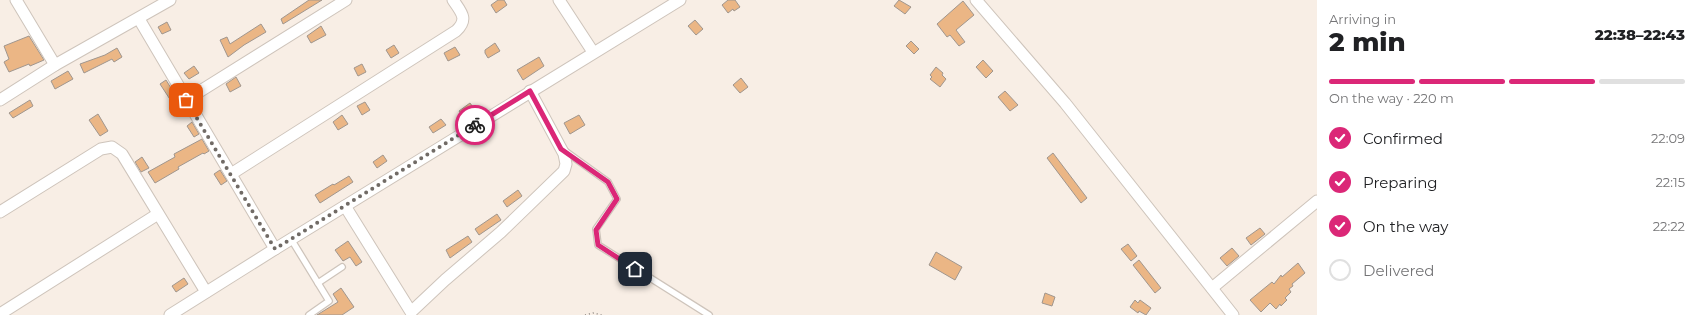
<!DOCTYPE html>
<html lang="en">
<head>
<meta charset="utf-8">
<style>
	:root { --surface:#fff; --page:#f6f6f6; --text:#202124; --muted:#757577; --line:#e0e0e0; --accent:#db2777 }
	body { margin:0; font-family:Montserrat,sans-serif; background:var(--page); color:var(--text); height:100vh; display:flex; flex-direction:column; font-size:15px; white-space:nowrap }
	* { box-sizing:border-box; margin:0 }
	p { font-size:13px; color:var(--muted) }
	.icon { flex:none; width:22px; height:22px; fill:none; stroke:currentColor; stroke-width:2; stroke-linecap:round; stroke-linejoin:round }
	.map { position:relative; flex:1; overflow:hidden }
	.sheet { display:flex; flex-direction:column; background:var(--surface); width:380px }
	.sheet>* { flex:none }
	.pin { position:absolute; display:grid; place-items:center; width:34px; height:34px; color:#fff; margin:-17px; border-radius:8px; box-shadow:0 2px 6px #0006 }
	.courier { position:absolute; display:grid; place-items:center; width:40px; height:40px; margin:-20px; border:3px solid #db2777; border-radius:50%; background:#fff; color:#222; box-shadow:0 1px 5px #0007 }
	.summary em { font-style:normal; font-weight:800 }
	.summary div { display:flex; flex-direction:column-reverse }
	.summary { display:flex; align-items:center; justify-content:space-between; height:68px; padding:0 12px }
	h1 { font-size:26px; font-weight:800; line-height:30px }
	.bar { display:grid; grid-template-columns:repeat(4,1fr); gap:6px 4px; align-content:center; height:48px; padding:0 12px }
	.bar i { height:5px; border-radius:3px; background:var(--line) }
	.bar .on { background:var(--accent) }
	.bar p { grid-column:span 4 }
	ol { padding:0 12px; list-style:none }
	li { display:flex; align-items:center; gap:12px; height:44px }
	li p { margin-inline-start:auto }
	li .icon { padding:4px; border-radius:50%; background:var(--accent); color:#fff; stroke-width:4 }
	li:last-child { color:var(--muted) }
	li i { width:22px; height:22px; border:2px solid var(--line); border-radius:50% }
	main { display:flex; flex:1; min-height:0 }
	.map>svg:first-child { display:block }
	.building { fill:#ebb685; stroke:#a0968e }
	.lines { fill:none; stroke-linecap:round; stroke-linejoin:round }
	.service-casing { stroke:#cec4bb; stroke-width:8 }
	.minor-casing { stroke:#cec4bb; stroke-width:13 }
	.path { stroke:#928b85; stroke-width:1.5; stroke-dasharray:1 3; stroke-linecap:butt }
	.service { stroke:#fff; stroke-width:5.5 }
	.minor { stroke:#fff; stroke-width:11 }
	.done { stroke:#716b66; stroke-width:4; stroke-dasharray:0 7.2 }
	.route { stroke:#db2777; stroke-width:5 }
</style>
</head>
<body>
<main>
<div class="map">
<svg width="1317" height="315" viewBox="0 0 1317 315">
	<rect width="100%" height="100%" fill="#f8eee5"/>
	<g class="building">
		<path d="M309,0h13l-39,24 -2,-5z"/>
		<path d="M498,0h6l3,5 -11,8 -5,-8z"/>
		<path d="M728,0h7l5,7 -6,4 -1,-2 -5,4 -6,-8z"/>
		<path d="M899,0l12,7 -6,7 -11,-8z"/>
		<path d="M963,1l11,14 -18,15 9,12 -6,4 -9,-11 -3,2 -10,-13z"/>
		<path d="M695,20l8,9 -7,6 -8,-9z"/>
		<path d="M167,22l4,8 -9,4 -4,-7z"/>
		<path d="M261,24l5,8 -22,13 -16,12 -8,-17 7,-3 3,7z"/>
		<path d="M321,26l5,9 -15,8 -4,-7z"/>
		<path d="M29,36l15,24 -14,6 -1,-2 -20,8 -5,-10 5,-3 -5,-13z"/>
		<path d="M911,41l8,8 -5,5 -8,-8z"/>
		<path d="M495,43l5,8 -12,7 -3,-5v-3z"/>
		<path d="M394,45l5,8 -8,5 -5,-8z"/>
		<path d="M455,47l5,8 -12,6 -4,-8z"/>
		<path d="M117,48l5,9 -8,5 -2,-3 -28,14 -4,-9 25,-9z"/>
		<path d="M539,57l5,9 -21,14 -6,-10z"/>
		<path d="M983,60l10,11 -7,7 -10,-11z"/>
		<path d="M362,64l4,8 -8,4 -4,-8z"/>
		<path d="M194,66l5,7 -10,6 -5,-6z"/>
		<path d="M936,67l7,6 -1,2 4,4 -6,8 -10,-8 2,-2 -2,-2z"/>
		<path d="M68,71l5,8 -18,10 -4,-8z"/>
		<path d="M236,77l5,9 -11,6 -4,-8z"/>
		<path d="M741,78l7,9 -8,6 -7,-8z"/>
		<path d="M166,80l13,21 1,2 -5,4 -15,-23z"/>
		<path d="M1005,91l13,14 -8,6 -12,-14z"/>
		<path d="M30,100l3,6 -20,12 -4,-5z"/>
		<path d="M365,102l5,8 -8,5 -5,-9z"/>
		<path d="M470,103l5,7 -11,8 -5,-7z"/>
		<path d="M98,114l10,17 -8,5 -11,-16z"/>
		<path d="M342,115l6,9 -10,6 -5,-8z"/>
		<path d="M579,115l6,10 -15,9 -6,-11z"/>
		<path d="M441,119l5,6 -13,8 -4,-6z"/>
		<path d="M192,122l7,12 -5,3 -7,-11z"/>
		<path d="M202,139l7,12 -5,3 -1,-1 -25,14 1,2 -24,14 -7,-11 27,-15 -1,-3z"/>
		<path d="M1053,153l34,45 -6,5 -34,-45z"/>
		<path d="M383,155l4,6 -10,7 -4,-6z"/>
		<path d="M142,157l7,11 -8,4 -6,-10z"/>
		<path d="M220,170l7,11 -6,4 -7,-11z"/>
		<path d="M349,176l4,6 -33,21 -5,-8 18,-11 1,1z"/>
		<path d="M518,190l4,6 -15,11 -4,-6z"/>
		<path d="M497,214l4,6 -22,15 -4,-6z"/>
		<path d="M1260,228l5,6 -14,11 -5,-7z"/>
		<path d="M468,236l4,6 -22,16 -4,-8z"/>
		<path d="M348,241l14,21 -6,4 -6,-9 -7,4 -8,-11z"/>
		<path d="M1128,244l9,12 -6,5 -10,-12z"/>
		<path d="M1232,248l7,8 -12,10 -7,-8z"/>
		<path d="M936,252l26,15 -7,13 -26,-15z"/>
		<path d="M1139,260l22,28 -6,5 -22,-28z"/>
		<path d="M1298,263l7,10 -13,11 1,2 -4,3 2,3 -6,6 2,2 -6,6 -1,-2 -4,5 -6,-6 -9,9 -11,-12 22,-18 2,2 7,-9 1,2z"/>
		<path d="M184,278l4,6 -12,8 -4,-6z"/>
		<path d="M341,288l13,19 -12,8h-25l21,-13 -5,-8z"/>
		<path d="M1045,293l10,4 -3,9 -10,-3z"/>
		<path d="M1135,300l3,3 2,-3 11,8 -5,7 -7,-4 -1,2 -8,-6z"/>
	</g>
	<g class="lines">
		<g class="service-casing">
			<g id="service">
				<path d="M565,151l43,31 9,17 -21,30 2,16 111,70"/>
				<path d="M291,239l38,62 -20,14"/>
				<path d="M318,283l24,-16"/>
			</g>
		</g>
		<g class="minor-casing">
			<g id="minor">
				<path d="M16,0l39,65"/>
				<path d="M559,0l34,52"/>
				<path d="M976,0l89,103 168,212"/>
				<path d="M139,19l136,230 -105,66"/>
				<path d="M0,100l55,-35 115,-65"/>
				<path d="M186,100l160,-100"/>
				<path d="M231,174l225,-143c13,-12 5,-19 -3,-31"/>
				<path d="M345,206l66,106 34,-32 56,-48 63,-61 2,-7 -2,-10 -34,-63"/>
				<path d="M0,212l101,-63 11,-2 10,7 84,138"/>
				<path d="M275,249l405,-249"/>
				<path d="M1212,288l105,-87"/>
				<path d="M0,314l158,-100"/>
			</g>
		</g>
		<path class="path" d="M585,315l8,-2 9,2"/>
		<use href="#service" class="service"/>
		<use href="#minor" class="minor"/>
	</g>
	<g class="lines">
		<path class="done" d="M186,100l89,149 200,-124"/>
		<path class="route" d="M475,125l55,-34 31,58 47,33 9,17 -21,31 2,15 37,24"/>
	</g>
</svg>
<div class="pin" style="left:186px;top:100px;background:#ea580c"><svg class="icon" aria-label="bag" viewBox="0 0 24 24"><path d="M5 8h14l-1 12H6zM9 8a3 3 0 0 1 6 0"/></svg></div>
<div class="pin" style="left:635px;top:269px;background:#1f2937"><svg class="icon" aria-label="home" viewBox="0 0 24 24"><path d="M3 11l9-7 9 7M6 9v11h12V9"/></svg></div>
<div class="courier" style="left:475px;top:125px"><svg class="icon" aria-label="bike" viewBox="0 0 24 24"><circle cx="6" cy="16" r="4"/><circle cx="18" cy="16" r="4"/><path d="M6 16l4-8h5l3 8M10 8l3 8H6M13 5h3"/></svg></div>
</div>
<section class="sheet">
<div class="summary"><div><h1>2 min</h1><p>Arriving in</p></div><em>22:38–22:43</em></div>
<div class="bar"><i class="on"></i><i class="on"></i><i class="on"></i><i></i><p>On the way · 220 m</p></div>
<ol>
<li><svg class="icon" aria-label="check" viewBox="0 0 24 24"><path d="M5 12l5 5 9-10"/></svg>Confirmed<p>22:09</p></li>
<li><svg class="icon" aria-label="check" viewBox="0 0 24 24"><path d="M5 12l5 5 9-10"/></svg>Preparing<p>22:15</p></li>
<li><svg class="icon" aria-label="check" viewBox="0 0 24 24"><path d="M5 12l5 5 9-10"/></svg>On the way<p>22:22</p></li>
<li><i></i>Delivered</li>
</ol>
</section>
</main>
</body>
</html>
